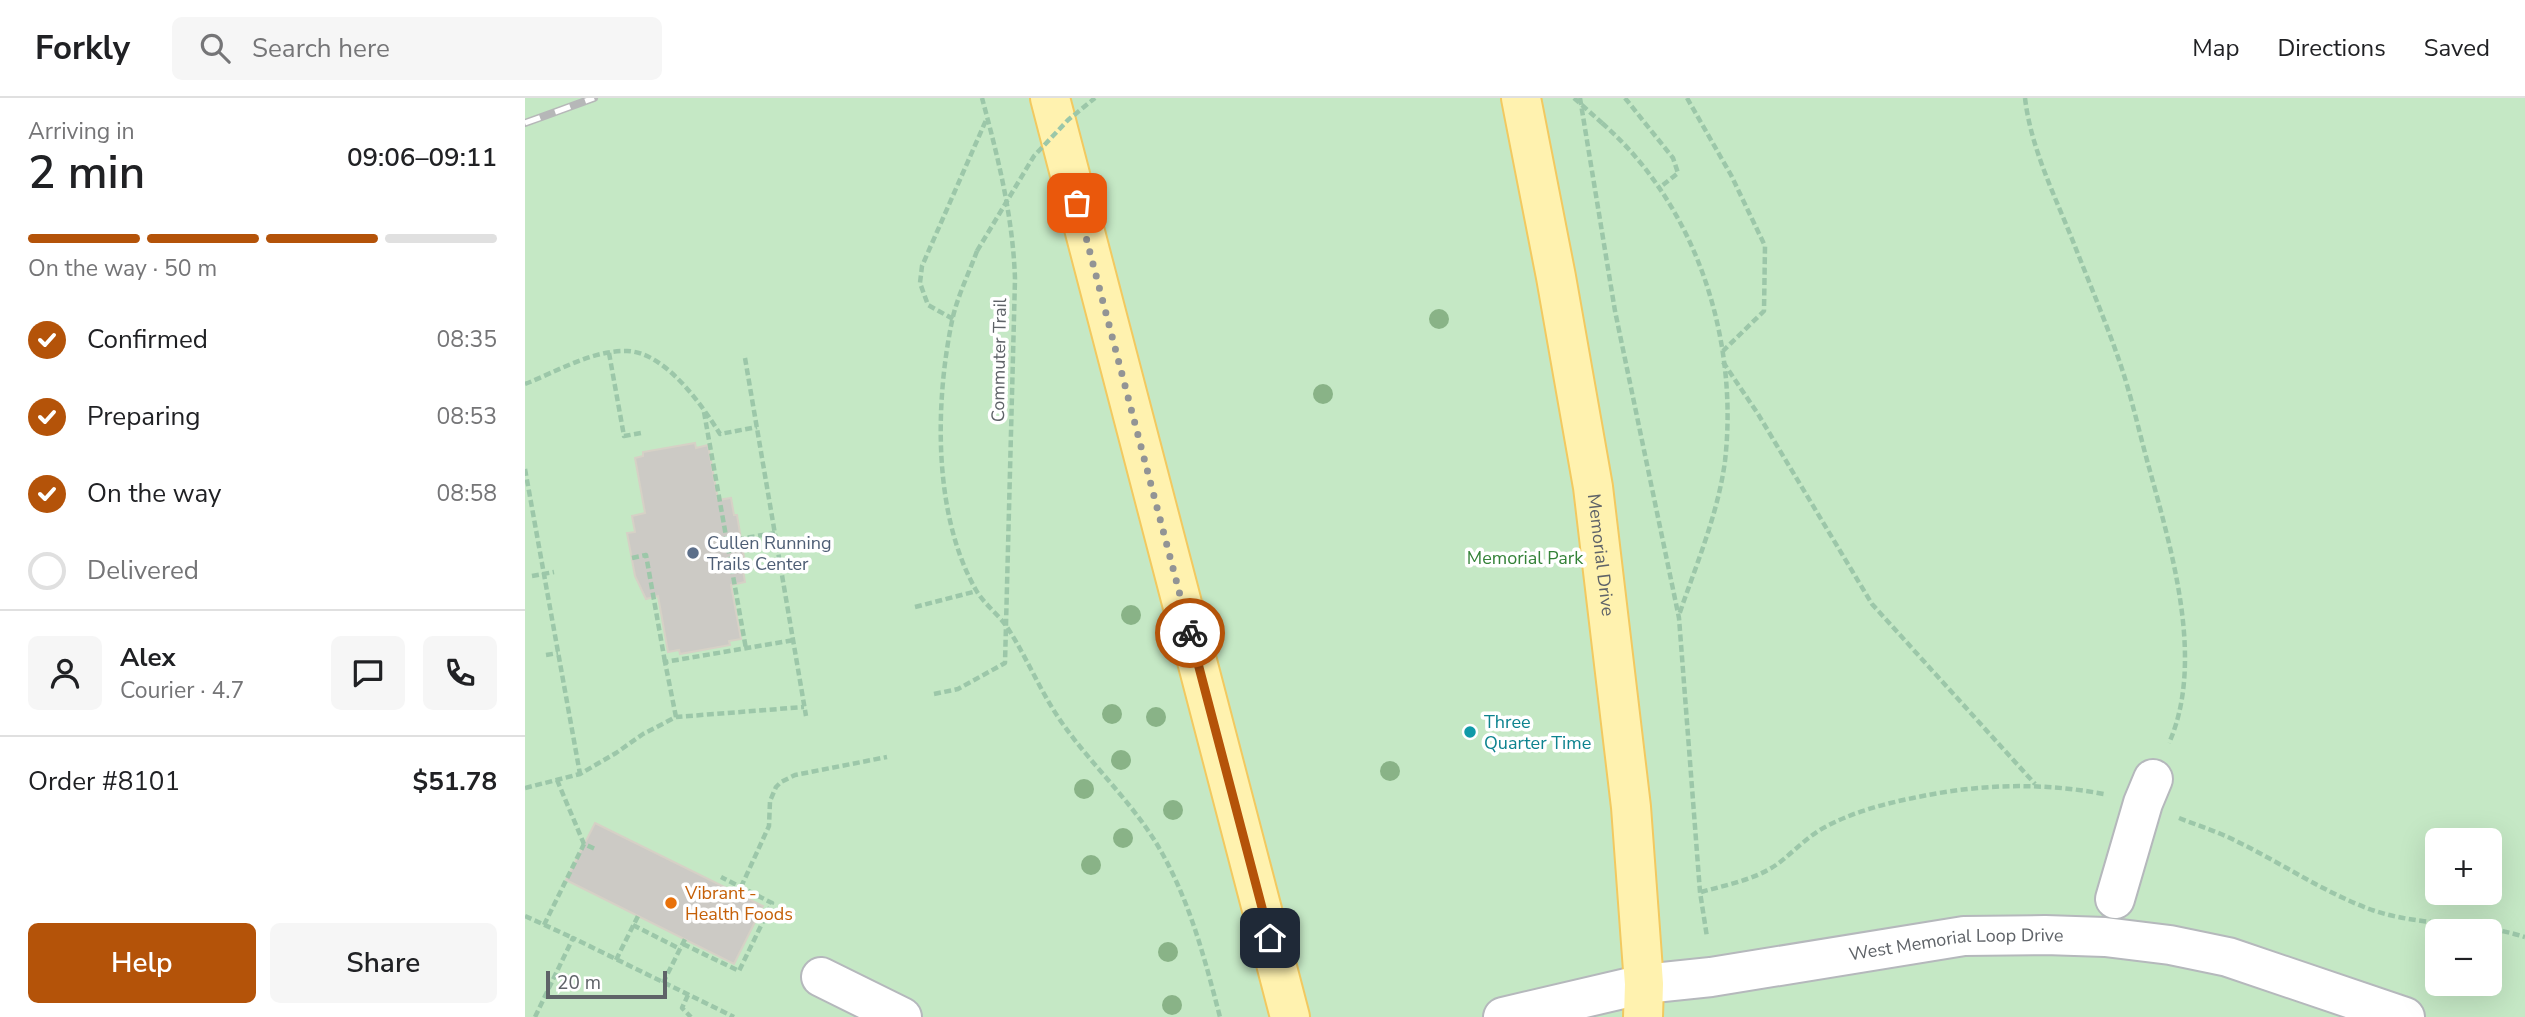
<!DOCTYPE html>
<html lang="en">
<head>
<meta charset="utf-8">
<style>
	:root { --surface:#fff; --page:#f6f6f6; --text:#202124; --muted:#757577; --line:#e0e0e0; --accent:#b45309 }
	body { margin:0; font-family:"Nunito Sans",sans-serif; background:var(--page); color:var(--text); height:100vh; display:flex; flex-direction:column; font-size:26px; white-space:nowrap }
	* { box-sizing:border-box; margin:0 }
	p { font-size:23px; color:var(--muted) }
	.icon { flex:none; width:38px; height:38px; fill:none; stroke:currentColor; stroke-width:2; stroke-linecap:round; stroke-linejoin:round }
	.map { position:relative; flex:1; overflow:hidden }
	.panel { display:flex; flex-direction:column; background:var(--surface); width:525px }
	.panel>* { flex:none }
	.buttons { position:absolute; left:1900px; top:730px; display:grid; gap:14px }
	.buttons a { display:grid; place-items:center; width:77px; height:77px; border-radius:10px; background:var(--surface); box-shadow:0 7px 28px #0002; font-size:35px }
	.scale { position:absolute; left:21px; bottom:18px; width:121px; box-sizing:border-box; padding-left:7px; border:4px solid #5f6368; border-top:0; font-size:19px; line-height:24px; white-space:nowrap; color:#5f6368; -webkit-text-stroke:5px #fff; paint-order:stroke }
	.pin { position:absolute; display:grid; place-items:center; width:60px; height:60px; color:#fff; margin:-30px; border-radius:14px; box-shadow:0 4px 10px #0006 }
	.courier { position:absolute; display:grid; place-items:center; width:70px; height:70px; margin:-35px; border:5px solid #b45309; border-radius:50%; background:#fff; color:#222; box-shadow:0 2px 9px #0007 }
	.overview em { font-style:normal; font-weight:600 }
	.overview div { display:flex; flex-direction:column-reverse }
	.overview { display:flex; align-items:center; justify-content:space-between; height:119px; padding:0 28px }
	h1 { font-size:46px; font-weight:600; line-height:52px }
	.bar { display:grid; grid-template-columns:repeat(4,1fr); gap:10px 7px; align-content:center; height:84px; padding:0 28px }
	.bar i { height:9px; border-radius:5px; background:var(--line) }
	.bar .selected { background:var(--accent) }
	.bar p { grid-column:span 4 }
	.line { display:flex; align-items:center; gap:18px; padding:0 28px; border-top:2px solid var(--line) }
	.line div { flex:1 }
	.round { display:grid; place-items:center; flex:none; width:74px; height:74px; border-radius:10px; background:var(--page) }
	ol { padding:0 28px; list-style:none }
	li { display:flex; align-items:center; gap:21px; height:77px }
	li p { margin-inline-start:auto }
	li .icon { padding:7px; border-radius:50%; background:var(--accent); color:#fff; stroke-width:4 }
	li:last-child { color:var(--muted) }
	li i { width:38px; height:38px; border:4px solid var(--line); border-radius:50% }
	.primary-button { display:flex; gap:14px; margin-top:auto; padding:14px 28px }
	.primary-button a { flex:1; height:80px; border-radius:10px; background:var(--accent); color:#fff; font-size:28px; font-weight:600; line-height:80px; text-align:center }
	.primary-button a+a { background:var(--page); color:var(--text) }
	header { display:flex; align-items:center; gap:42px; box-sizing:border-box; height:98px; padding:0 35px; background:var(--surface); border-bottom:2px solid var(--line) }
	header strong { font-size:33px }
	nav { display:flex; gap:38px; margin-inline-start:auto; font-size:24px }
	.search { width:490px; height:63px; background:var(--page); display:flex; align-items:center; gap:18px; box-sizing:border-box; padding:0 24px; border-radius:10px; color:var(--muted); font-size:26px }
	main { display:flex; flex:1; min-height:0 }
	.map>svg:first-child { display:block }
	.green { fill:#c5e8c5; fill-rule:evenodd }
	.building { fill:#cccac5; stroke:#d6d1c6; stroke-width:2 }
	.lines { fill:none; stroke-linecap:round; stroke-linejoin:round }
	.minor-casing { stroke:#b5b8bc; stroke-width:42 }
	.major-casing { stroke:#f2c960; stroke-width:42 }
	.path { stroke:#9cc7a9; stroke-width:4.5; stroke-dasharray:7 3.5; stroke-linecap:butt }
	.minor { stroke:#fff; stroke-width:38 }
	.major { stroke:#fff2af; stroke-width:38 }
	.rail-casing { stroke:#b6b7b8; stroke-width:8 }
	.rail { stroke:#fff; stroke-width:5; stroke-dasharray:16; stroke-linecap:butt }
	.path-bridge { stroke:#9cc7a9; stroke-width:4.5; stroke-dasharray:7 3.5; stroke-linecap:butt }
	.tree { fill:#89b387 }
	.done { stroke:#929495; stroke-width:7; stroke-dasharray:0 12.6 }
	.route { stroke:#b45309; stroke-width:9 }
	.service-dot { fill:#5c6f8a; stroke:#fff; stroke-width:2.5 }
	.culture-dot { fill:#0f9aa8; stroke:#fff; stroke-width:2.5 }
	.food-dot { fill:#e8710a; stroke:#fff; stroke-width:2.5 }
	.labels { text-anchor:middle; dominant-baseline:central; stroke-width:7; stroke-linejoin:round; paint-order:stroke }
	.street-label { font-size:18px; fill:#5f6368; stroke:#fff }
	.service-label { font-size:18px; fill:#4e5e75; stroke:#fff; text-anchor:start }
	.park-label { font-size:18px; fill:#348238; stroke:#fff }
	.culture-label { font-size:18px; fill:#0d838f; stroke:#fff; text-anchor:start }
	.food-label { font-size:18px; fill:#c56008; stroke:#fff; text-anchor:start }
</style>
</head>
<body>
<header>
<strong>Forkly</strong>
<div class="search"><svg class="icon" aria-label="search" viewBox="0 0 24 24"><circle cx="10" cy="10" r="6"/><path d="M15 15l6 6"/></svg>Search here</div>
<nav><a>Map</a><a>Directions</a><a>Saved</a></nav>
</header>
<main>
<section class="panel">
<div class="overview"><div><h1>2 min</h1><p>Arriving in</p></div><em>09:06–09:11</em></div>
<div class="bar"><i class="selected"></i><i class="selected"></i><i class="selected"></i><i></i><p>On the way · 50 m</p></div>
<ol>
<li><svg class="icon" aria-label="check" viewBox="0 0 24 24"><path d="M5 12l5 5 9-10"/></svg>Confirmed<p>08:35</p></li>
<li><svg class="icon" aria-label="check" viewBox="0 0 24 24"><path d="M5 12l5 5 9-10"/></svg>Preparing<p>08:53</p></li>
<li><svg class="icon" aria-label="check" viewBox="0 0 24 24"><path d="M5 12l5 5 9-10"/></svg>On the way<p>08:58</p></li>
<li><i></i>Delivered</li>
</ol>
<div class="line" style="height:126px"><a class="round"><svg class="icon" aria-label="person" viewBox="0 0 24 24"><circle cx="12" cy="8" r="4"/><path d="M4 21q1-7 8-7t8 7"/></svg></a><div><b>Alex</b><p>Courier · 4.7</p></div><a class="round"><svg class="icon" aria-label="chat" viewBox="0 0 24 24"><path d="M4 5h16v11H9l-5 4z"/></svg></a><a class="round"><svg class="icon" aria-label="phone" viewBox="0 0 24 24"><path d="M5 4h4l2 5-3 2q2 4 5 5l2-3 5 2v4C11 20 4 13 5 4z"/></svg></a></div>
<div class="line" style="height:91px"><div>Order #8101</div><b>$51.78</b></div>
<div class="primary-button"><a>Help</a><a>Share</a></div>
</section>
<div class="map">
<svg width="2000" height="919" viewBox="0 0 2000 919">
	<rect width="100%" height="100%" fill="#f1efe8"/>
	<path class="green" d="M0,0h2000v919h-2000zM1913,742h52v52h-52zM1913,833h52v53h-52z"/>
	<g class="building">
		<path d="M170,345l1,5 12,-3 10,55 13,-2 3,17h3l8,48 -3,1 3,18 -14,3 10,54 -12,2 1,4 -50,9 -1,-4 -11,2 -10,-56 -12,3 -11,-23 -8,-43 8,-1 -3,-16 13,-3 -10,-55 8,-2v-4z"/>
		<path d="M70,725l168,83 -29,58 -168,-84z"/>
	</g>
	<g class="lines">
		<g class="minor-casing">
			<g id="minor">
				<path d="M1590,801l28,-96 10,-24"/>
				<path d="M296,879l81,40"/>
				<path id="s1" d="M978,919l141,-33 67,-7 253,-41 81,-1 60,2 65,8 58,12 177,60"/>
			</g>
		</g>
		<g class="major-casing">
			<g id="major">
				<path d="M525,0l240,919"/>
				<path id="s2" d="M996,0l35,179 37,210 38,320 13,177 -1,33"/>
			</g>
		</g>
		<g class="path">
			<path d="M1055,0l35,213 64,307 21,274 7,45"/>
			<path d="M1100,0l48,60 5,15 -19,15"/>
			<path d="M1162,0l44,77 34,71 -1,65 -41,40"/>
			<path d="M1500,0c6,52 32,102 51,151 15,38 31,76 44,114 12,35 20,73 30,108 22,81 55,191 19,272"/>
			<path d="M1077,25c94,82 137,216 123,338 -7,53 -29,104 -46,154"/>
			<path d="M452,153c-8,22 -20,46 -25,70 -17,82 -19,194 24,269 8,14 22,24 31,37 21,32 35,69 58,100 31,43 71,79 97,126 29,52 43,107 58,164"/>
			<path d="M428,221l-25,-14 -8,-22 2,-17 65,-148"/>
			<path d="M84,255l15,83 17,-3"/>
			<path d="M220,260l61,358"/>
			<path d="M1198,264l35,52 114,190 163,180"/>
			<path d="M0,286c31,-12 67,-34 102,-33 38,1 75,54 93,83l37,-7"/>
			<path d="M179,314l42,237"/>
			<path d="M0,371l55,305"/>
			<path d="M202,443l48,-8"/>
			<path d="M107,460l14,-3 19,107"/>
			<path d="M7,478l22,-4"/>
			<path d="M390,509l62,-16"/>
			<path d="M21,557l12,-2"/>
			<path d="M409,596l24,-5 47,-26 10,-384c-2,-62 -17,-122 -33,-181"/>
			<path d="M151,619l-11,-55 129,-22"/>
			<path d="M32,682l27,64 11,5"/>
			<path d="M0,690l55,-14 36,-21 27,-19 33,-17 128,-10"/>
			<path d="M1654,720c20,8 40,14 59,24 45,22 87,51 134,68 50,17 103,11 153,27"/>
			<path d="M216,789l28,-61 1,-25 6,-14 5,-5 14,-7 92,-18"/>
			<path d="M1176,794c25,-7 53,-12 75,-27 17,-12 31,-29 51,-39 27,-14 56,-22 86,-28 65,-14 126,-16 191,-4"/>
			<path d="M0,818l48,22"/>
			<path d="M19,827l40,-81"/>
			<path d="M108,827l47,24"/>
			<path d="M158,846l56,27 33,-68 -51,-26"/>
			<path d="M91,862l22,-44"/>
			<path d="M138,885l22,-44"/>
			<path d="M163,897l-6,13 9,9"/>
			<path d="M10,919l38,-79 161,79"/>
		</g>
		<use href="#minor" class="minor"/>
		<use href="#major" class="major"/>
		<g class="rail-casing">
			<path id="rail" d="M0,25l69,-25"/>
		</g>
		<use href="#rail" class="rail"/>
		<g class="path-bridge">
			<path d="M1049,0l28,25"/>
			<path d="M452,153l57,-95 34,-36 27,-22"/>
		</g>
	</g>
	<g class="tree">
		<circle cx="914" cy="221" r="10"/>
		<circle cx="798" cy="296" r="10"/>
		<circle cx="606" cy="517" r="10"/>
		<circle cx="587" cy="616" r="10"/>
		<circle cx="631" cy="619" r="10"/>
		<circle cx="596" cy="662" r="10"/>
		<circle cx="865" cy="673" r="10"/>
		<circle cx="559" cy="691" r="10"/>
		<circle cx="648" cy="712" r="10"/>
		<circle cx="598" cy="740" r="10"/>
		<circle cx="566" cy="767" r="10"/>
		<circle cx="643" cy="854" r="10"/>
		<circle cx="647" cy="907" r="10"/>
	</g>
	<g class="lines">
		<path class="done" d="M552,105l113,430"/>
		<path class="route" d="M665,535l80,305"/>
	</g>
	<circle class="service-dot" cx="168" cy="455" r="7"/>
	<circle class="culture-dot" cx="945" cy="634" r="7"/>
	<circle class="food-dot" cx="146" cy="805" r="7"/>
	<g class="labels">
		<g class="street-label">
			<text transform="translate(474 262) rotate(-89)">Commuter Trail</text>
			<text stroke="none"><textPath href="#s2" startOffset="464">Memorial Drive</textPath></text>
			<text stroke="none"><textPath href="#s1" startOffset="460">West Memorial Loop Drive</textPath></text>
		</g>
		<g class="service-label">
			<text x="182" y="445">Cullen Running<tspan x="182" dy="21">Trails Center</tspan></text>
		</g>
		<g class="park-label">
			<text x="1000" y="460">Memorial Park</text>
		</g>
		<g class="culture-label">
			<text x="959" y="624">Three<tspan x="959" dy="21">Quarter Time</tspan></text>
		</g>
		<g class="food-label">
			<text x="160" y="795">Vibrant -<tspan x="160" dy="21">Health Foods</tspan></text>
		</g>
	</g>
</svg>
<div class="buttons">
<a>+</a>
<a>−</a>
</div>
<div class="scale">20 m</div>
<div class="pin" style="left:552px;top:105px;background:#ea580c"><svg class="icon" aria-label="bag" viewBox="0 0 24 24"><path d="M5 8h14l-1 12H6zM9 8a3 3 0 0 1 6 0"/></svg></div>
<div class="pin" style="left:745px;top:840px;background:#1f2937"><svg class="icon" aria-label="home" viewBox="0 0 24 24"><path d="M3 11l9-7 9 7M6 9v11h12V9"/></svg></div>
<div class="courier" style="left:665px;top:535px"><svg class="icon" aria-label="bike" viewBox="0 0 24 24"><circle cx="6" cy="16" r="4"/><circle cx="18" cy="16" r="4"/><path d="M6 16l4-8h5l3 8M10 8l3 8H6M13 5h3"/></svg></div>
</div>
</main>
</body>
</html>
